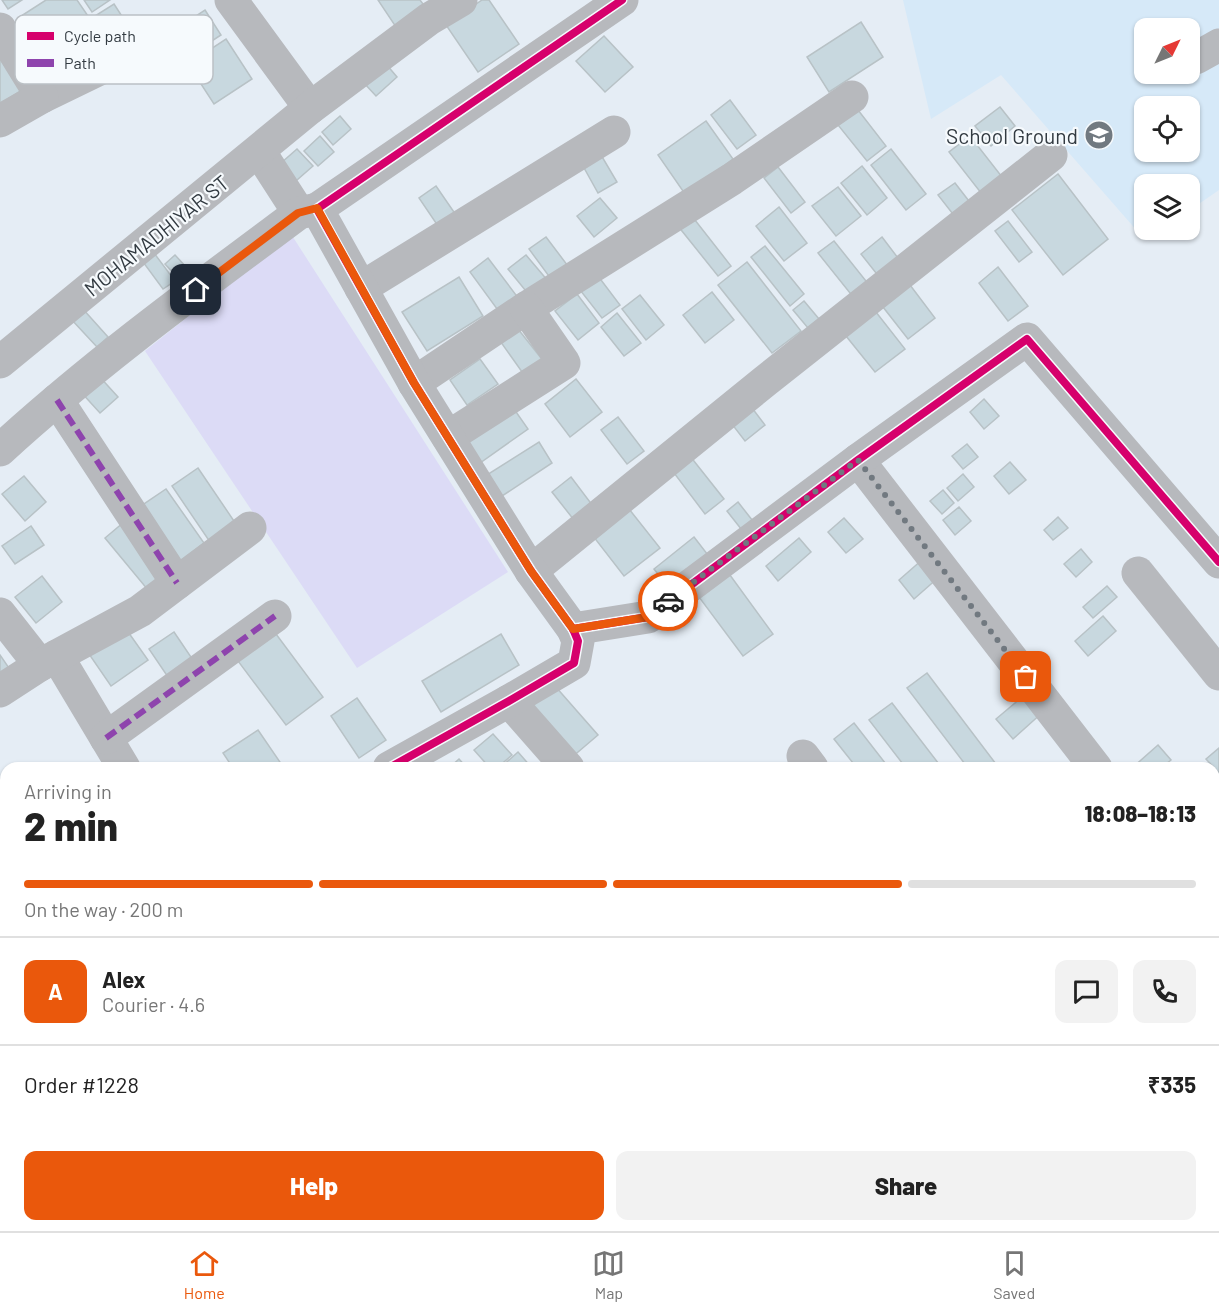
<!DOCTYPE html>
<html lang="en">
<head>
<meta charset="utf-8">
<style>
	:root { --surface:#fff; --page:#f2f2f2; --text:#222; --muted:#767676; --line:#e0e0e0; --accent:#ea580c }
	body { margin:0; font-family:Barlow,sans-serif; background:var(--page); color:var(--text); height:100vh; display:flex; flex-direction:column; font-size:22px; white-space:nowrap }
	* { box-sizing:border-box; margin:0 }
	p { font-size:20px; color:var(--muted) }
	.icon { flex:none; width:33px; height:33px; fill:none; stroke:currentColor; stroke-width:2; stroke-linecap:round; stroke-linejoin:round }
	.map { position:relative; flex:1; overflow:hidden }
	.sheet { position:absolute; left:0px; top:762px; width:1220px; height:470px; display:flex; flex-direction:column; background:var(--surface); border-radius:18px 18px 0 0; box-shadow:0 2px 4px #0004 }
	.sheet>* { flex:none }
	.needle { width:39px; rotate:47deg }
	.fabs { position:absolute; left:1134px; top:18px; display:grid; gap:12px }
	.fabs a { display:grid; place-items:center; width:66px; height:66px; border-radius:12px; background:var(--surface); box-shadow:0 2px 4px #0004; font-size:30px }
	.pin { position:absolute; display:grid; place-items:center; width:51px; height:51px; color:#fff; margin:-26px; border-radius:12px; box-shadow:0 3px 9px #0006 }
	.courier { position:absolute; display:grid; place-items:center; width:60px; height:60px; margin:-30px; border:4px solid #ea580c; border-radius:50%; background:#fff; color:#222; box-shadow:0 2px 8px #0007 }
	.summary em { font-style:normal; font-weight:800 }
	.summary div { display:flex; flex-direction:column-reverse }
	.summary { display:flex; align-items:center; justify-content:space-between; height:102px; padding:0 24px }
	h1 { font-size:39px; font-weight:800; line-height:45px }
	.bar { display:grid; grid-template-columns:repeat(4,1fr); gap:9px 6px; align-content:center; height:72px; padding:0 24px }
	.bar i { height:8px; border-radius:4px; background:var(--line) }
	.bar .on { background:var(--accent) }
	.bar p { grid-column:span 4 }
	.line { display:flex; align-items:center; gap:15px; padding:0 24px; border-top:2px solid var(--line) }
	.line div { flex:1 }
	.round { display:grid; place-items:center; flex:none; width:63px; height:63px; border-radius:12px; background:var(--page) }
	.action { display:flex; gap:12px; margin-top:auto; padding:12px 24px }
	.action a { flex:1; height:69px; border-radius:12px; background:var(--accent); color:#fff; font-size:24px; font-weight:800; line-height:69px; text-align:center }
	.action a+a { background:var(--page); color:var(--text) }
	.menu { display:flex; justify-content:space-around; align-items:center; height:84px; border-top:2px solid var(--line); background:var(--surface); font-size:16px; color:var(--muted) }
	.menu a { display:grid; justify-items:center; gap:3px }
	.menu .on { color:var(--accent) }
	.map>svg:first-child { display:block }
	.built { fill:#d6e9f8; fill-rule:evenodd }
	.park { fill:#dcdbf6 }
	.building { fill:#c8d8df; stroke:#b8c2c6; stroke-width:1.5 }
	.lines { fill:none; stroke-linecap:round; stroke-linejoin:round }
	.minor { stroke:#b7b9bd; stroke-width:33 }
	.quiet { stroke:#8e44ad; stroke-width:6; stroke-dasharray:12 6; stroke-linecap:butt }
	.cycleway-casing { stroke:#f6fafd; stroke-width:11 }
	.cycleway { stroke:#d6006c; stroke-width:8 }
	.done { stroke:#717980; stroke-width:6; stroke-dasharray:0 10.8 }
	.route { stroke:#ea580c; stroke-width:8 }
	.labels { text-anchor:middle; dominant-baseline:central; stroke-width:4.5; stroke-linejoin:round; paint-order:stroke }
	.poi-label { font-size:21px; fill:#323a41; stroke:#f6fafd; text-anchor:end }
	.street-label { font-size:21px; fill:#323a41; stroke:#f6fafd }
	.key { fill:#f6fafd; stroke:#bbc0c5; stroke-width:1.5 }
	.key-label { font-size:16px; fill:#323a41 }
</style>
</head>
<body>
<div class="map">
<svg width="1219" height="1231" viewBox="0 0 1219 1231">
	<rect width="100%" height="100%" fill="#e5edf5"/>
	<path class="built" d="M903,0h316v190l-29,20v-26h-46v46h17l-16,10 -144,-165 -70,44zM1144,28h46v46h-46zM1144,106h46v46h-46z"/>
	<path class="park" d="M291,234l217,338 -151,96 -212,-317z"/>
	<g class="building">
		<path d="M2,0h20l-14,9z"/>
		<path d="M46,0h31l11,16 -50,33 -20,-31z"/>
		<path d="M84,0h26l-18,12z"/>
		<path d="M378,0h42l6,8 -30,19z"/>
		<path d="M482,0h7l30,44 -41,28 -32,-47z"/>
		<path d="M114,4l22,34 -19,12 -22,-34z"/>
		<path d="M205,10l16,25 -38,25 -16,-25z"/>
		<path d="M86,22l20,31 -50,32 -19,-30z"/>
		<path d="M861,22l22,35 -54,35 -22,-35z"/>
		<path d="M604,36l29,31 -28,25 -29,-31z"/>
		<path d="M226,39l26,40 -38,25 -26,-40z"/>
		<path d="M0,46l27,41 -27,17z"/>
		<path d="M386,64l11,13 -21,19 -12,-13z"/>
		<path d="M730,100l26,35 -19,14 -26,-34z"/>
		<path d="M1000,107l15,19 -24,20 -16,-20z"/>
		<path d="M858,110l28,36 -19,15 -29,-36z"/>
		<path d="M340,116l11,13 -18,16 -11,-13z"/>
		<path d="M706,121l27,38 -48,35 -27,-39z"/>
		<path d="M320,136l14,16 -16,14 -14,-15z"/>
		<path d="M970,136l36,46 -21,16 -36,-46z"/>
		<path d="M297,149l16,17 -24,21 -16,-17z"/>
		<path d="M891,149l35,45 -20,16 -35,-45z"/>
		<path d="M601,155l16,27 -19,11 -15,-27z"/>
		<path d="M862,166l25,32 -20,17 -26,-32z"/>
		<path d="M778,167l27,35 -14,11 -27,-35z"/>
		<path d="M1058,174l50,65 -45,36 -51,-65z"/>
		<path d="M955,183l17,22 -16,13 -18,-23z"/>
		<path d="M436,186l20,29 -18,11 -19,-28z"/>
		<path d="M838,187l23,29 -25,20 -24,-30z"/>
		<path d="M600,198l17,20 -23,19 -17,-21z"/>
		<path d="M779,207l28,36 -23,18 -28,-35z"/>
		<path d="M691,215l40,51 -13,10 -40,-50z"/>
		<path d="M1008,221l24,31 -13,10 -24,-31z"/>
		<path d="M546,237l25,33 -17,13 -25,-34z"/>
		<path d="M882,237l19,25 -21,16 -19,-24z"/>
		<path d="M834,241l40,50 -16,12 -40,-50z"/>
		<path d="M765,246l39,48 -14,12 -39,-49z"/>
		<path d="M154,253l21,28 -12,8 -20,-27z"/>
		<path d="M175,255l12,13 -10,9 -12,-13z"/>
		<path d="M526,255l22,26 -18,15 -22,-27z"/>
		<path d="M488,258l31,41 -19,14 -30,-41z"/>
		<path d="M747,262l54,69 -29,22 -54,-68z"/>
		<path d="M998,267l30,39 -20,15 -29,-38z"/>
		<path d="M598,276l22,29 -18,13 -22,-28z"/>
		<path d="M459,277l24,39 -56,35 -25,-39z"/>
		<path d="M910,285l25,33 -27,21 -25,-32z"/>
		<path d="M712,292l22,28 -29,23 -22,-28z"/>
		<path d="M577,294l22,29 -21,17 -23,-29z"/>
		<path d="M640,295l24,30 -18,15 -24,-31z"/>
		<path d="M804,301l15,18 -11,9 -15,-18z"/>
		<path d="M872,307l33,42 -30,23 -33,-41z"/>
		<path d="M82,308l26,29 -11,10 -26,-28z"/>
		<path d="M617,313l24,30 -17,13 -23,-29z"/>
		<path d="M518,329l27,34 -18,16 -29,-41z"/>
		<path d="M480,359l18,25 -31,21 -17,-25z"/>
		<path d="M98,375l20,22 -18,16 -20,-22z"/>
		<path d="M576,379l26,33 -32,25 -25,-33z"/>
		<path d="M984,399l15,17 -15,13 -14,-17z"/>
		<path d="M749,404l16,21 -20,16 -17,-22z"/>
		<path d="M514,409l14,20 -55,39 -14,-20z"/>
		<path d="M618,417l26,34 -17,13 -26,-34z"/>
		<path d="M539,442l13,21 -56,37 -14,-22z"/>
		<path d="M967,444l11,13 -15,12 -11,-13z"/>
		<path d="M686,451l38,48 -19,15 -37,-49z"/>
		<path d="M1010,462l16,18 -17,14 -15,-18z"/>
		<path d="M198,468l38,56 -26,18 -38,-56z"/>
		<path d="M963,474l11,13 -16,14 -11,-13z"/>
		<path d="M24,476l22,26 -21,19 -23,-27z"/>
		<path d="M571,477l22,29 -19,14 -22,-28z"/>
		<path d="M166,489l38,54 -30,22 -39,-55z"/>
		<path d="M943,490l11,13 -12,11 -12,-13z"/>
		<path d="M738,502l18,23 -11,9 -18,-23z"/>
		<path d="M959,507l12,14 -16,14 -12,-15z"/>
		<path d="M629,509l31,39 -36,28 -31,-40z"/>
		<path d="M1058,517l10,11 -15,12 -9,-10z"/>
		<path d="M844,518l19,21 -17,14 -18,-21z"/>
		<path d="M124,522l43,51 -19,17 -43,-52z"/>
		<path d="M31,526l13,19 -29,19 -13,-18z"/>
		<path d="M694,537l14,18 -40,31 -14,-17z"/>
		<path d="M799,538l12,14 -33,29 -12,-15z"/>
		<path d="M1081,549l11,13 -16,15 -12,-13z"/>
		<path d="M923,559l16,18 -25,22 -15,-19z"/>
		<path d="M727,571l46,63 -30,22 -47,-63z"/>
		<path d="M42,576l20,26 -26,21 -21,-26z"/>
		<path d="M1107,586l10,11 -24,21 -10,-11z"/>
		<path d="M1103,616l13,15 -28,25 -13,-15z"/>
		<path d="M126,629l22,31 -37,26 -22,-32z"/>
		<path d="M174,632l21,31 -25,17 -21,-31z"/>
		<path d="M276,634l47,63 -37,28 -48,-64z"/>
		<path d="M501,634l18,31 -78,47 -19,-31z"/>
		<path d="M0,655l11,16 -11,8z"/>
		<path d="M927,673l72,95h-31l-61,-80z"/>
		<path d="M555,686l43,49 -27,23 -42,-49z"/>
		<path d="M1027,693l16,19 -30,27 -17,-20z"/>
		<path d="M357,698l29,42 -27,18 -28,-42z"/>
		<path d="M892,703l50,65h-36l-37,-48z"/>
		<path d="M854,723l35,45h-32l-23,-29z"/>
		<path d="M258,730l26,38h-51l-10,-15z"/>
		<path d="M493,734l19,21 -15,13h-7l-16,-18z"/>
		<path d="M1158,745l13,15 -10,8h-29z"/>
		<path d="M1219,748v25l-13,-14z"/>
		<path d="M518,752l14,16h-32z"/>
		<path d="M459,759l8,9h-18z"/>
		<path d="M6,819v27l-6,-7v-15z"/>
		<path d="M0,841l6,8v40l-6,-8z"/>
		<path d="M0,892l6,8v42l-6,-9z"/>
		<path d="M1219,920v32l-5,-6v-22z"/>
		<path d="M1214,992l5,6v28l-5,5z"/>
		<path d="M1219,1073v39l-5,-7v-27z"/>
		<path d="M2,1080l4,6v38l-6,4v-46z"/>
		<path d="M1214,1118l5,6v55l-3,2 -2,-2z"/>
		<path d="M59,1226h24l4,5h-24z"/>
		<path d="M87,1226h25l4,5h-25z"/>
		<path d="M353,1226h41l4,5h-52z"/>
		<path d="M457,1226h15l5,5h-27z"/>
		<path d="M572,1226h52l5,5h-53z"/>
		<path d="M904,1226h24l5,5h-24z"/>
		<path d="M937,1226h25l4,5h-24z"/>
		<path d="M1041,1226h8l5,5h-19z"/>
		<path d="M1059,1226h39l-6,5h-29z"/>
	</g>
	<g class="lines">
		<g class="minor">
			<path d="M231,0l79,108"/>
			<path d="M0,29l42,68 103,-50"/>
			<path d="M1196,58l23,-13"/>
			<path d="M0,121l42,-24"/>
			<path d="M259,151l40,62"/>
			<path d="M361,288l253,-156"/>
			<path d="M0,362l310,-254 119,-89 32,-19"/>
			<path d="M414,383l112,-75 206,-129 120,-82"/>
			<path d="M57,400l120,183"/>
			<path d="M448,437l116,-74 -38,-55"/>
			<path d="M0,450c94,-86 197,-161 299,-237l18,-4"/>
			<path d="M858,460l238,308"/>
			<path d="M531,571l233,-189 287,-227"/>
			<path d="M1138,573l81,101"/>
			<path d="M0,614l40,51"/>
			<path d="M573,629l75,-12 210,-157 169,-121 192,223"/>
			<path d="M57,656l67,112"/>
			<path d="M0,691l40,-26 100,-54 110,-83"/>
			<path d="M509,701l59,67"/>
			<path d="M106,738l169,-122"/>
			<path d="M803,756l9,12"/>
			<path d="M389,768l120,-67 65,-38 4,-22 -5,-12 -42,-58 -117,-188 -97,-174 305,-209"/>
			<path d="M1214,914l2,-15 3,-3"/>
			<path d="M0,990l6,-3"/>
			<path d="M1214,1055l5,-5"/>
			<path d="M0,1218l6,-4"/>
			<path d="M150,1226l4,5"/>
			<path d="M306,1226l4,5"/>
			<path d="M989,1226l5,5"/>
			<path d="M1198,1226l1,5"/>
			<path d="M542,1231l6,-5"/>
			<path d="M1133,1231l6,-5"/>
		</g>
		<g class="quiet">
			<path d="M57,400l120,183"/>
			<path d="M106,738l169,-122"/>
			<path d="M150,1226l4,5"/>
			<path d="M306,1226l4,5"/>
			<path d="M989,1226l5,5"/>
			<path d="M1133,1231l6,-5"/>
		</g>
		<g class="cycleway-casing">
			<g id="cycleway">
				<path d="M573,629l75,-12 210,-157 169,-121 192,223"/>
				<path d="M389,768l120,-67 65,-38 4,-22 -5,-12 -42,-58 -117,-188 -97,-174 305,-209"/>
			</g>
		</g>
		<use href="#cycleway" class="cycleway"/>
	</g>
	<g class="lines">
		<path class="done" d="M668,601l190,-141 168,217"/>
		<path class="route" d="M196,290l102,-77 19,-5 97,175 117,188 42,58 75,-12 20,-16"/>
	</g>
	<defs>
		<g id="school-disc" transform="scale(1.5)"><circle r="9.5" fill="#717980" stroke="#f6fafd"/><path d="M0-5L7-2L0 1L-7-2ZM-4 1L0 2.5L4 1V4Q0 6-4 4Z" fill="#fff"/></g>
	</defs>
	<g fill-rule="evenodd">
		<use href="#school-disc" x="1099" y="135"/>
	</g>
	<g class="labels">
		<g class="poi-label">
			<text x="1078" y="135">School Ground</text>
		</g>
		<g class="street-label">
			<text transform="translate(156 235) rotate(-39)">MOHAMADHIYAR ST</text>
		</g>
	</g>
	<rect x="15" y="15" width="198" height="69" rx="9" class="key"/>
	<rect x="27" y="32" width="27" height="8" fill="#d6006c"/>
	<rect x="27" y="59" width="27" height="8" fill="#8e44ad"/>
	<g class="key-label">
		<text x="64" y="42">Cycle path</text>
		<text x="64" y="69">Path</text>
	</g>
</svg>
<div class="fabs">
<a><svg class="needle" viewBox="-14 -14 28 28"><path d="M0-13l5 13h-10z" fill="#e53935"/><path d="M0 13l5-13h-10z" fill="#767676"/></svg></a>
<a><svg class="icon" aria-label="locate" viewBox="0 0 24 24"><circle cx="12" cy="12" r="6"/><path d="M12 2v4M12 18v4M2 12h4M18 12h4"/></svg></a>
<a><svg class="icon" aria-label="layers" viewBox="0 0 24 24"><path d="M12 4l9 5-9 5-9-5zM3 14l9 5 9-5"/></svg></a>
</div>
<div class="pin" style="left:1026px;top:677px;background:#ea580c"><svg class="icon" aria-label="bag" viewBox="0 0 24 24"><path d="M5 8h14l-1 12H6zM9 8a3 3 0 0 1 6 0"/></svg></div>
<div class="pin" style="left:196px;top:290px;background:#1f2937"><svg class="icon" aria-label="home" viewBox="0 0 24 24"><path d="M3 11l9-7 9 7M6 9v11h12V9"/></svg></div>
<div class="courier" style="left:668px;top:601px"><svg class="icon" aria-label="car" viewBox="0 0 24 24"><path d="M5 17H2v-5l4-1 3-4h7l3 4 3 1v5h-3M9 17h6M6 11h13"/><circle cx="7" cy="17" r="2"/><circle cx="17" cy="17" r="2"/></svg></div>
<section class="sheet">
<div class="summary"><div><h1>2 min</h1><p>Arriving in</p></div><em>18:08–18:13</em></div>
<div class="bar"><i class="on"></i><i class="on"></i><i class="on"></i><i></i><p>On the way · 200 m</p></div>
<div class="line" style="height:108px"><b class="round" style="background:var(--accent);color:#fff">A</b><div><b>Alex</b><p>Courier · 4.6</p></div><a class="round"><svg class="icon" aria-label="chat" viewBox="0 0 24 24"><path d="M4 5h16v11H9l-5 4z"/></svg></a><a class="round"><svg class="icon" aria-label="phone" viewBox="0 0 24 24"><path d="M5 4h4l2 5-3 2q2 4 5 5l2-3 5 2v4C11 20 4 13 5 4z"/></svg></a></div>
<div class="line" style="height:78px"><div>Order #1228</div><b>₹335</b></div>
<div class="action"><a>Help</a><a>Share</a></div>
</section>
</div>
<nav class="menu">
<a class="on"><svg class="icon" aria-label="home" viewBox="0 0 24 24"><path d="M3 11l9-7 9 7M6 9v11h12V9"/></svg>Home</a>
<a><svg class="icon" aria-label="map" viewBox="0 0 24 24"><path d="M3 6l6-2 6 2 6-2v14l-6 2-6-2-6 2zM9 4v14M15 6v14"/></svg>Map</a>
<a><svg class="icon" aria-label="saved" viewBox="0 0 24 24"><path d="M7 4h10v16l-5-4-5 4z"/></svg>Saved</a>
</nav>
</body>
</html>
